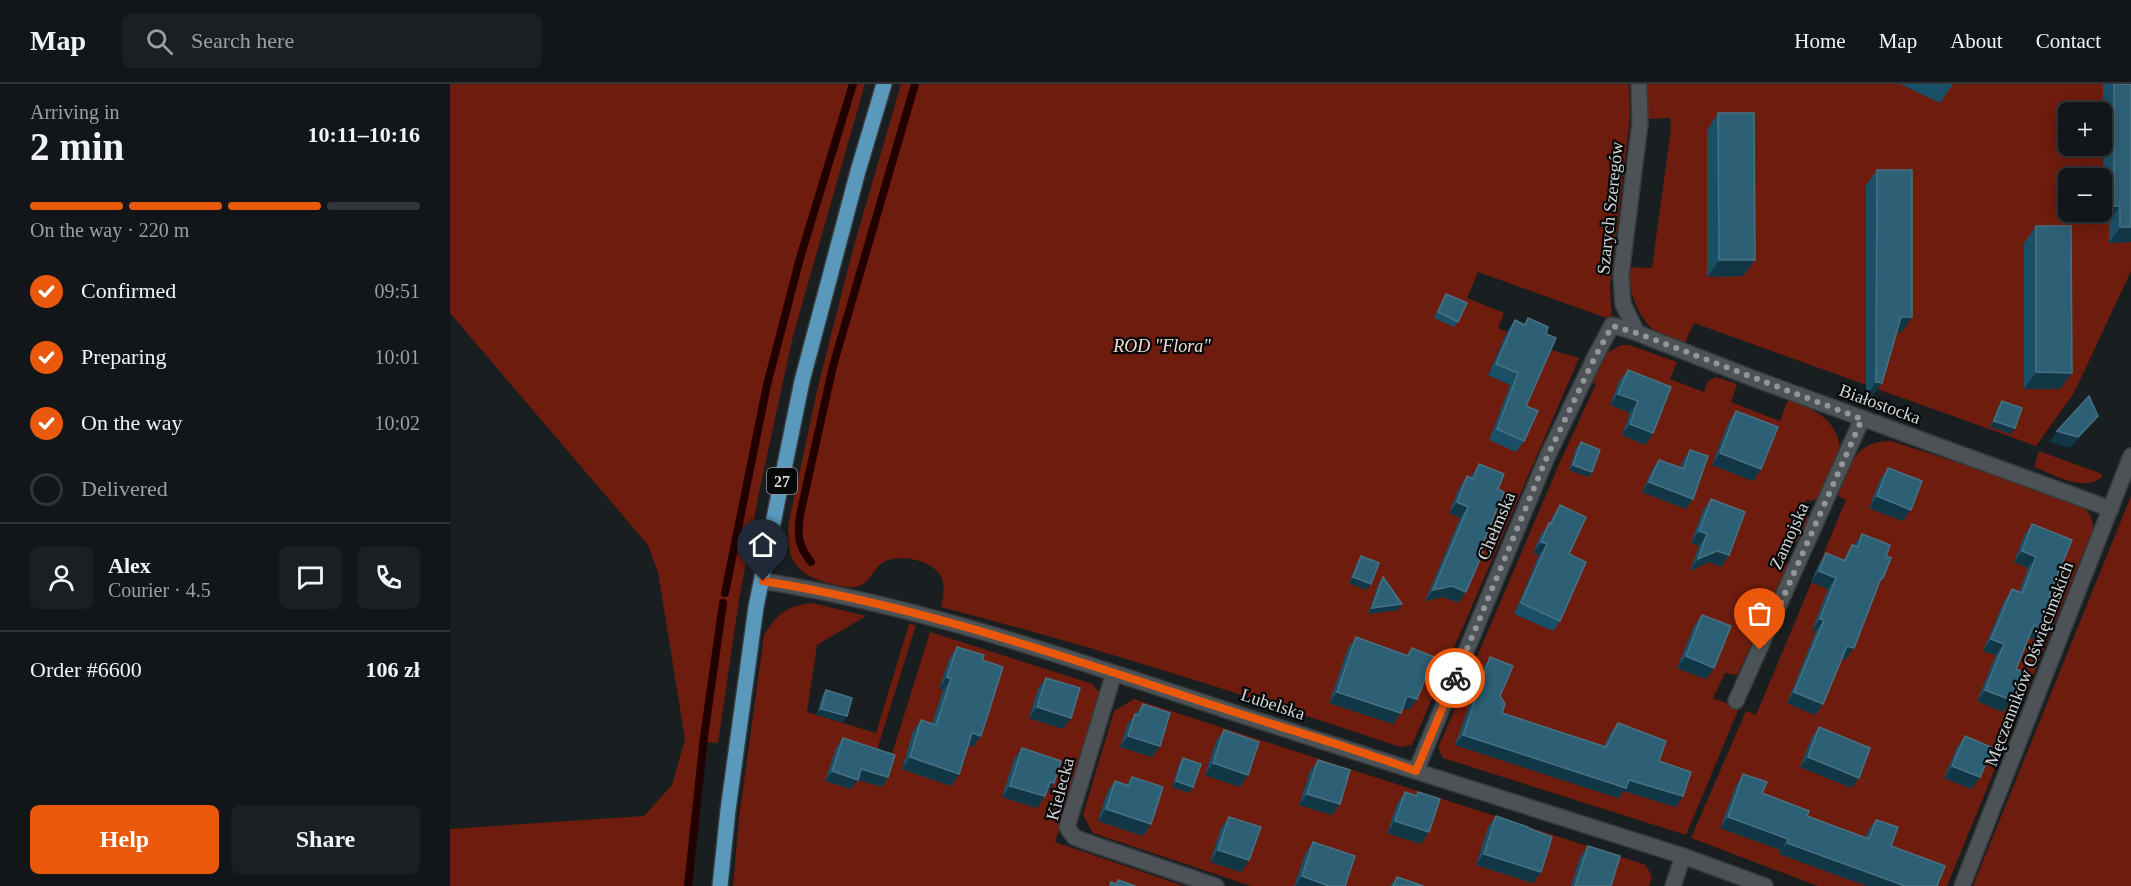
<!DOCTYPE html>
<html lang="en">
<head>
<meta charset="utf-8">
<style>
	:root { --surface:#131618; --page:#1c1f21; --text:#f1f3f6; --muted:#9d9fa2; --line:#323537; --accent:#ea580c }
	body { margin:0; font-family:Georgia,serif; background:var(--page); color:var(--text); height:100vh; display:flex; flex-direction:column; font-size:22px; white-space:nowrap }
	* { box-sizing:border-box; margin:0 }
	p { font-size:20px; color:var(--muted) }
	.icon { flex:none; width:33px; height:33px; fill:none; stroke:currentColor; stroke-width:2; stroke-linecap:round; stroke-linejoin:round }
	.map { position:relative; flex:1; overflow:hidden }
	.side { display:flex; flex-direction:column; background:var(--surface); width:450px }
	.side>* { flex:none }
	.tools { position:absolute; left:1608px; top:18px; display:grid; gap:12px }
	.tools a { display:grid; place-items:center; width:54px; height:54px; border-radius:9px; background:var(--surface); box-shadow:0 3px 15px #0003,0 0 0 2px var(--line); font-size:30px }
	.pin { position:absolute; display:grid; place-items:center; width:51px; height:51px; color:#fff; margin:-62px -26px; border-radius:50% 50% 50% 0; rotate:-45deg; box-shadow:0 0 6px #0007 }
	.pin .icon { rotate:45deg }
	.courier { position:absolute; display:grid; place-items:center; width:60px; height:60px; margin:-30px; border:4px solid #ea580c; border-radius:50%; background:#fff; color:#222; box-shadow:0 2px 8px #0007 }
	.headline em { font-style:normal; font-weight:700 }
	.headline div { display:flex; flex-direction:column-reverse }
	.headline { display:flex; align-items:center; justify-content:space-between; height:102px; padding:0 30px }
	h1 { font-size:39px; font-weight:700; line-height:45px }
	.bar { display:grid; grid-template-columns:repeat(4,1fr); gap:9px 6px; align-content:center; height:72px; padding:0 30px }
	.bar i { height:8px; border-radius:4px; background:var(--line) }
	.bar .selected { background:var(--accent) }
	.bar p { grid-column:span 4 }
	.line { display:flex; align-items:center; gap:15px; padding:0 30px; border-top:2px solid var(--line) }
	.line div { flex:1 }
	.round { display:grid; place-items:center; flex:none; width:63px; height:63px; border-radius:9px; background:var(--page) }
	ol { padding:0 30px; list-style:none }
	li { display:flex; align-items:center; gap:18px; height:66px }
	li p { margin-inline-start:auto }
	li .icon { padding:6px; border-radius:50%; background:var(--accent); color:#fff; stroke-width:4 }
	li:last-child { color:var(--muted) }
	li i { width:33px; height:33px; border:3px solid var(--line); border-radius:50% }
	.action { display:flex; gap:12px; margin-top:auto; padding:12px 30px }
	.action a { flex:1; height:69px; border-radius:9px; background:var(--accent); color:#fff; font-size:24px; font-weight:700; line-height:69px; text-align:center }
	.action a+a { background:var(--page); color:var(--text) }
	header { display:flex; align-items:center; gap:36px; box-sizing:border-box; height:84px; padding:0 30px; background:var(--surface); border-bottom:2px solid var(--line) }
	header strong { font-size:28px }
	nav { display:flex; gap:33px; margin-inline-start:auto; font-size:21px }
	.search { width:420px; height:54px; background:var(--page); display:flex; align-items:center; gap:15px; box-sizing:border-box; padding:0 21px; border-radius:9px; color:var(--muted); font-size:22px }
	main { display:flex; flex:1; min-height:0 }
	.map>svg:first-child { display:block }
	.green { fill:#6e1c0d; fill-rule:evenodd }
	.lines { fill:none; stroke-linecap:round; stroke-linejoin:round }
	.stream { stroke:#230000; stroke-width:8 }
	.street-casing { stroke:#373a3c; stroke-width:18 }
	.primary-casing { stroke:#373a3c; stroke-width:18 }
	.street { stroke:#4c5255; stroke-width:15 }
	.primary { stroke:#5a99bb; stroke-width:15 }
	.wall { fill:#195068 }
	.shaded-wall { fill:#113646 }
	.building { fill:#2d5f75; stroke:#477284; stroke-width:1.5 }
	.done { stroke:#939698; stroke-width:6; stroke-dasharray:0 10.8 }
	.route { stroke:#ea580c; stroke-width:8 }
	.labels { text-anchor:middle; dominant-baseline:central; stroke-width:4.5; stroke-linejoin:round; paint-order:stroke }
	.shield { fill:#060809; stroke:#96999b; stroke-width:1.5 }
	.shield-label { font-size:16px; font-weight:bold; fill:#d4d7d9 }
	.street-label { font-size:18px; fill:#d4d7d9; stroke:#060809 }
	.park-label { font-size:18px; font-style:italic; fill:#f5dbd5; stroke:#060809 }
</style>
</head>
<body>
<header>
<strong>Map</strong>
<div class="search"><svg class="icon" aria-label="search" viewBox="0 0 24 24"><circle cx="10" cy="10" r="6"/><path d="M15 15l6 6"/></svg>Search here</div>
<nav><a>Home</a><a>Map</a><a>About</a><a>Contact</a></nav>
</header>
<main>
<section class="side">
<div class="headline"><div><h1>2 min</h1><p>Arriving in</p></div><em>10:11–10:16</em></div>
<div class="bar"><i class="selected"></i><i class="selected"></i><i class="selected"></i><i></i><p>On the way · 220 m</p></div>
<ol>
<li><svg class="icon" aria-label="check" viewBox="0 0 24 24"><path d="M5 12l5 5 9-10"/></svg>Confirmed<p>09:51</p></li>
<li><svg class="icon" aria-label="check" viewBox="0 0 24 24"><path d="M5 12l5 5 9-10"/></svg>Preparing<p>10:01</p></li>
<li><svg class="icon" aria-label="check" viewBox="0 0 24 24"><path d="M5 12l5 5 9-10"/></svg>On the way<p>10:02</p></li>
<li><i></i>Delivered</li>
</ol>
<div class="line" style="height:108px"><a class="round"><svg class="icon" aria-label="person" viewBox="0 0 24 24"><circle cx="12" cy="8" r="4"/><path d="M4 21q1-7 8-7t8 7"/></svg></a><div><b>Alex</b><p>Courier · 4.5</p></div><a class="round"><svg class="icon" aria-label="chat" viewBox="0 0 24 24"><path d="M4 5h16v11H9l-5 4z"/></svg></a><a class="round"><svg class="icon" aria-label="phone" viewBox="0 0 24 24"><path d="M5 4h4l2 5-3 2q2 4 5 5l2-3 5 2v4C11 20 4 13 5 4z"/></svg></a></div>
<div class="line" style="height:78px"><div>Order #6600</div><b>106 zł</b></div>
<div class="action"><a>Help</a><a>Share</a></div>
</section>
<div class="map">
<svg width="1681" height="802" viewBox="0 0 1681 802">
	<rect width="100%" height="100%" fill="#191e20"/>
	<g class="green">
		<path d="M0,0h415l-72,252 -35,161 -19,103 -21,143 -15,-1 -19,144h-234v-57l194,-13 28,-31 13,-46 -27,-167 -10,-27 -198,-232z"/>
		<path d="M451,0h728l1,34 -20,168 2,34 -134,-48 -11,26 37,15 -6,15 9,4 -19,43 40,18 20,-44 31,9 -167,387 -12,2c-152,-51 -304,-100 -459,-140 2,-9 4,-19 1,-28 -6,-18 -40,-25 -56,-18 -12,5 -14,20 -27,25 -9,3 -18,0 -27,-2 -38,-9 -47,-26 -43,-63l30,-139 34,-133z"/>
		<path d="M1196,0h485v187l-57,122 -38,53 -342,-123 -10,21c-8,-3 -18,-7 -26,-11 -22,-14 -28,-43 -31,-66l25,1 19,-140 -1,-10 -23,1zM1618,28h34v34h-34zM1618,94h34v34h-34z"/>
		<path d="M1171,261h8l48,17 -7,17 34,13 4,-11 8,-4 21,7 -6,18 49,19 8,-21c25,9 47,17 52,47l-23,52 -7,2 -3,-2 -5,11 7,7 -13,26 -4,2 -6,-2 -6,13 8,8 -51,111 -12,-2 -12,25 26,10 -53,127 -243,-77 -5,-10 122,-286 36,-78 -6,-2 15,-28z"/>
		<path d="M1441,357l93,30 100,37c6,5 9,12 9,21l-146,357h-129l-127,-48 55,-127 10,4 90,-215 -8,-4c12,-29 15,-55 53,-55z"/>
		<path d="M1589,367l63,23v3c-19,16 -49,-3 -68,-10z"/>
		<path d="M1681,412v390h-158l10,-25z"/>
		<path d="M362,519l54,13 -49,29 -10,67 69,21 33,-109 7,1 -49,157 15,4 48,-154 163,52 5,7 4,1 -47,150 129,44h-451l6,-68 25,-183c13,-21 22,-29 48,-32z"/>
		<path d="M684,615l512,166 6,12 -3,9h-398l-158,-53 -10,-18 31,-104z"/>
	</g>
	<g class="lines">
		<g class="stream">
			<path d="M361,478c-13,-16 -14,-27 -11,-47l33,-149 82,-282"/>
			<path d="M275,509l42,-208 33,-127 53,-174"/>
			<path d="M238,802l16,-149 19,-134"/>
		</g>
		<g class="street-casing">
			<g id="street">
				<path d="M1187,249l-14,-29 -2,-29 19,-152 -1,-39"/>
				<path d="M313,497c163,26 321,82 478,134 147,48 295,94 442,141l82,30"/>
				<path d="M664,589l-47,154 7,10 10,4 132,45"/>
				<path d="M1286,617l126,-282"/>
				<path d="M966,687l131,-314 48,-100 17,-32 25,8 115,45 359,131"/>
				<path d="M1223,802l10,-30"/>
				<path d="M1512,802l169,-430"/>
			</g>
		</g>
		<g class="primary-casing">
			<path id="primary" d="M270,802l8,-76 28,-203 27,-133 19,-93 56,-210 26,-87"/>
		</g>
		<use href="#street" class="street"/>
		<use href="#primary" class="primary"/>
	</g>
	<g class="wall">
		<path d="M1450,0h53l-13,19z"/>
		<path d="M1653,0h28v158l-22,1v-22h-6z"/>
		<path d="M1268,29l37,147 -12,16 -36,1v-147z"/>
		<path d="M1427,86l25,162h-5l-26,66 -5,-1v-212z"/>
		<path d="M1586,142l24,163h-36v-146z"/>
		<path d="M996,210l12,28 -4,5 -20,-9 8,-18z"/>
		<path d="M1078,234l18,16 -20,72 -2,35 -8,11 -27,-12 21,-55 -22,-10 19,-43 8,-12 9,4z"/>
		<path d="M1178,286l25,63 -8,12 -23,-10 8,-22 -20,-8 9,-24z"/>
		<path d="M1552,317l9,33 -21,-7 8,-20z"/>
		<path d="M1286,327l17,70 -41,-16 16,-42z"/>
		<path d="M1131,358l11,30 -4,5 -19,-7 7,-22z"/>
		<path d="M1240,366l-4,59 -44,-17 10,-22 7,-10 21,8 3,-8z"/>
		<path d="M1029,380l19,25 -40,114 -14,-6 -19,4 35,-83 -11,-5 10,-25 8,-12 3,2z"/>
		<path d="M1438,384l15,53 -34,-13 11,-28z"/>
		<path d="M1261,415l10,68 -12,-5 -19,9 9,-25 -8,-3 12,-33z"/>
		<path d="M1110,421l9,49 -9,67 -7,10 -39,-17 25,-59 -6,-2 8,-19 8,-10 4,-8z"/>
		<path d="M1582,440l17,72 -8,32 -8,11 -5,-1 -12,31 -5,31 -8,12 -26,-11 19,-46 -13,-4 21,-50 8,-12 7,3 9,-24 -14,-6 10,-26z"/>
		<path d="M1412,450l24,22 -3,22 -4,6 -33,75 -4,-1 -27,57 -28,-12 29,-72 -4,-1 16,-41 -17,-7 8,-18 7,-11 17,7 9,-15h2z"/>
		<path d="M911,472l6,34 -18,-7 8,-21z"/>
		<path d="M933,493l19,27 -4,6 -30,4 11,-32z"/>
		<path d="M1252,531l4,64 -29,-11 17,-42z"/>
		<path d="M906,553l51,18 5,-7 5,51 -8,11 -6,-2 -10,16 -64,-21 19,-55z"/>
		<path d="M507,563l25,13 -1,76 -8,11 -5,-1 -9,28 -8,12 -49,-17 11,-38 8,-11 11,4 11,-34 -4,-1 10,-30z"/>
		<path d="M1040,573l10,39 2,17 102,33 6,-13 8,-10 41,38 24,35 -7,11 -52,-16 -6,7 -163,-53 28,-77z"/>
		<path d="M596,594l17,51 -34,-11 9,-29z"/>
		<path d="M376,606l21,26 -4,6 -26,-7 5,-19z"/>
		<path d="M693,620l17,42 -8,11 -32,-10 7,-22z"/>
		<path d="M1369,643l33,61 -52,-21 12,-30z"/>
		<path d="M774,646l16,57 -35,-12 11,-34z"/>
		<path d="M1515,652l7,53 -28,-11 13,-31z"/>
		<path d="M393,654l45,39 -6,10 -24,-7 -7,9 -26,-8 11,-33z"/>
		<path d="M572,664l32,35 -17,25 -35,-11 12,-38z"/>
		<path d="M733,674l10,29 -4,6 -17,-6 7,-23z"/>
		<path d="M868,676l22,44 -8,11 -33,-10 11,-34z"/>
		<path d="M1293,690l19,19 45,23 58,22 3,-7 8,-11 15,26 46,40h-70l-88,-32 2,-4 -61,-22 16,-43z"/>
		<path d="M682,693l19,47 -8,12 -45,-15 9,-29 8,-11 11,4z"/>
		<path d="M955,708l11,4 2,-4 3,52 -34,-11 10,-29z"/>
		<path d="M1046,732l32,12 13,44 -8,11 -57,-18 12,-38z"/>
		<path d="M779,733l12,55 -31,-10 11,-34z"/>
		<path d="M863,758l32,44h-51l11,-32z"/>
		<path d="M1138,762l23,40h-40l9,-29z"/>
		<path d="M947,793l27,9h-34z"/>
	</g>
	<g class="shaded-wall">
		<path d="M1664,122h6l-11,15h-6z"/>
		<path d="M1670,143h11v15l-22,1z"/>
		<path d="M1269,176h36l-12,16 -36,1z"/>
		<path d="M1451,233h11l-10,15h-12z"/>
		<path d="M1586,288l36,1 -12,16h-36z"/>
		<path d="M1426,298l6,1 -11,15 -5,-1z"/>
		<path d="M1168,310l20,7 -8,12 -20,-8z"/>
		<path d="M1648,332l-9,11 -19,21 -21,-6 8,-11z"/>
		<path d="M1544,337l21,7 -4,6 -21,-7z"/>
		<path d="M1180,340l23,9 -8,12 -23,-10z"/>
		<path d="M1270,369l41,16 -8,12 -41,-16z"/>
		<path d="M1123,381l19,7 -4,5 -19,-7z"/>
		<path d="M1199,398l44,17 -7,10 -44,-17z"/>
		<path d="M1427,412l34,14 -8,11 -34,-13z"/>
		<path d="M1007,418l11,5 -8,11 -11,-5z"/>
		<path d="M1249,447l8,3 -8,12 -8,-3z"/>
		<path d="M1091,458l6,2 -8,11 -6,-2z"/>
		<path d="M1267,467l12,4 -8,12 -12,-5 -19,9 8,-12z"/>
		<path d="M1572,467l14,6 -8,11 -14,-6z"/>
		<path d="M1369,487l17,7 -8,11 -17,-7z"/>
		<path d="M903,493l18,7 -4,6 -18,-7z"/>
		<path d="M1002,502l14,6 -8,11 -14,-6 -19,4 8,-11z"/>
		<path d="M952,520l-4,6 -30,4 4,-6z"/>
		<path d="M1370,535l4,1 -8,11 -4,-1z"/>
		<path d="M1584,541l7,3 -8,11 -7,-3z"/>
		<path d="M1541,555l13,5 -8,11 -13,-4z"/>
		<path d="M1397,562l7,2 -8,11 -6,-2z"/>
		<path d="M1236,572l28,12 -8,11 -29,-11z"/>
		<path d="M497,593l4,2 -8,11 -4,-1z"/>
		<path d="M1535,606l26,10 -8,12 -26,-11z"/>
		<path d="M887,608l64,21 -8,11 -64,-21z"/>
		<path d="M1344,608l29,12 -8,11 -28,-12z"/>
		<path d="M957,612l10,3 -8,11 -10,-3z"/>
		<path d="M587,623l34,11 -8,11 -34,-11z"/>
		<path d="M371,625l26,7 -4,6 -26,-7z"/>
		<path d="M522,649l9,3 -8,11 -9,-3z"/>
		<path d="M1013,651l166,45 54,16 -7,11 -52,-16 -6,7 -163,-53z"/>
		<path d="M678,652l32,10 -8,11 -32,-10z"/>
		<path d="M460,673l49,17 -8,12 -49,-17z"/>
		<path d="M1358,673l51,21 -7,10 -52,-21z"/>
		<path d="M763,679l35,12 -8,12 -35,-12z"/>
		<path d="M1502,682l28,11 -8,12 -28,-11z"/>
		<path d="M411,685l27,8 -6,10 -27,-8z"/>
		<path d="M382,687l26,9 -7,9 -26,-8z"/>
		<path d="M726,697l17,6 -4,6 -17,-6z"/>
		<path d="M600,698l4,1 -8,12z"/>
		<path d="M560,702l35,10 -8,12 -35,-11z"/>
		<path d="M857,710l33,10 -8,11 -33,-10z"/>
		<path d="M656,725l45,15 -8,12 -45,-15z"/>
		<path d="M1278,733l60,22 -7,11 -61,-22z"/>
		<path d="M945,737l34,11 -8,12 -34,-11z"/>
		<path d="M1337,759l118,43h-38l-88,-32z"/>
		<path d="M768,766l31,10 -8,12 -31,-10z"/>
		<path d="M1034,770l57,18 -8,11 -57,-18z"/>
		<path d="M852,792l27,10h-34z"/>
	</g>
	<g class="building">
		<path d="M1664,0h17v143h-11v-21h-6z"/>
		<path d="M1268,29h36l1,147h-36z"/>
		<path d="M1427,86h35v147h-11l-19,66 -6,-1z"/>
		<path d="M1586,142h35l1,147 -36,-1z"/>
		<path d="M996,210l21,9 -9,19 -20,-10z"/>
		<path d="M1078,234l20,9 -2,7 10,4 -30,68 12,5 -14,30 -27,-12 21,-56 -22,-9 19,-44 10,5z"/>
		<path d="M1178,286l43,17 -18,46 -23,-9 8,-23 -20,-7z"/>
		<path d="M1639,312l9,20 -20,21 -21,-6z"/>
		<path d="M1552,317l20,7 -7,20 -21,-7z"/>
		<path d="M1286,327l42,16 -17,42 -41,-16z"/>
		<path d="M1131,358l19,8 -8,22 -19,-7z"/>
		<path d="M1240,366l18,6 -15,43 -44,-17 10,-22 25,9z"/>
		<path d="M1029,380l25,10 -6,15 6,3 -24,59 3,1 -17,40 -14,-6 -19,4 35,-83 -11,-5 10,-26 6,3z"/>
		<path d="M1438,384l34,13 -11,29 -34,-14z"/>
		<path d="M1261,415l34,13 -16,43 -12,-4 -19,8 9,-25 -8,-3z"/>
		<path d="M1110,421l26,12 -17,37 17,8 -26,59 -39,-18 26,-59 -6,-2 8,-19 2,1z"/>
		<path d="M1582,440l40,16 -23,56 4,2 -12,30 -7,-3 -18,44 7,3 -12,28 -26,-10 19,-46 -13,-5 21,-50 10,4 14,-36 -14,-6z"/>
		<path d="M1412,450l28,11 -4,11 5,2 -8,20h-2l-27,70 -7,-2 -24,58 -29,-12 30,-72 -4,-1 16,-41 -17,-7 7,-18 19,8 7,-16 6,2z"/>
		<path d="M911,472l18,7 -8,21 -18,-7z"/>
		<path d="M933,493l19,27 -30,4z"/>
		<path d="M1252,531l29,11 -17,42 -28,-12z"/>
		<path d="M906,553l52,19 4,-8 22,9 -17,42 -10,-3 -6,17 -64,-21z"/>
		<path d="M507,563l27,8 -2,5 21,7 -22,69 -9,-3 -13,41 -49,-17 11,-37 15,5 15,-46 -4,-2z"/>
		<path d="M1040,573l23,9 -13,30 5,8 -3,9 104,34 12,-24 48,18 -7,20 32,11 -8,24 -54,-16 -3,8 -163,-53z"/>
		<path d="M596,594l34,10 -9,30 -34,-11z"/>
		<path d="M376,606l26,8 -5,18 -26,-7z"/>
		<path d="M693,620l27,9 -10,33 -32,-10 7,-22 4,1z"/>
		<path d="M1369,643l51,21 -11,30 -51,-21z"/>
		<path d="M774,646l35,12 -11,33 -35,-12z"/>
		<path d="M1515,652l28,12 -13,29 -28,-11z"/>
		<path d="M393,654l52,17 -7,22 -27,-8 -3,11 -26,-9z"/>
		<path d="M572,664l39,13 -7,22 -4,-1 -5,14 -35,-10z"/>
		<path d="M733,674l18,6 -8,23 -17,-6z"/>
		<path d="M868,676l32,10 -10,34 -33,-10z"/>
		<path d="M1293,690l24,8 -5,11 47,18 -2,5 62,23 7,-19 22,7 -7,19 54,20 -8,20h-32l-118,-43 1,-4 -60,-22z"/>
		<path d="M682,693l31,10 -12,37 -45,-15 9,-28 14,5z"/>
		<path d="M955,708l12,4 1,-4 22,7 -11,33 -34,-11z"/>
		<path d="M1046,732l32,11v1l24,9 -11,35 -57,-18z"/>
		<path d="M779,733l32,10 -12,33 -31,-10z"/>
		<path d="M863,758l42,14 -10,30h-16l-27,-10z"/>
		<path d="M1138,762l32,10 -9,30h-36z"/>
		<path d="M947,793l27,9h-31z"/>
		<path d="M668,796l18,6h-26l1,-4 6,2z"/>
	</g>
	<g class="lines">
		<path class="done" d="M1005,594l92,-221 48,-100 17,-31 25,7 225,86 -102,231"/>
		<path class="route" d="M313,497c146,23 288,71 428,117 75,25 151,46 225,73l39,-93"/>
	</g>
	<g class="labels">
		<rect class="shield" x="317" y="384" width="30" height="26" rx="4.5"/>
		<g class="shield-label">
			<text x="332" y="397">27</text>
		</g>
		<g class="street-label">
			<text transform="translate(1160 124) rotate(-84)">Szarych Szeregów</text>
			<text transform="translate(1430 320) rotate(20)">Białostocka</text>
			<text transform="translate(1046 442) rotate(-67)">Chełmska</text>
			<text transform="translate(1339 452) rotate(-66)">Zamojska</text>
			<text transform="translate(1579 580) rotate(-69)">Męczenników Oświęcimskich</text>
			<text transform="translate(823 620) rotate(18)">Lubelska</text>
			<text transform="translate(610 705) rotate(-75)">Kielecka</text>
		</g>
		<g class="park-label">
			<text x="712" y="262">ROD "Flora"</text>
		</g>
	</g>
</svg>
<div class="tools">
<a>+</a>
<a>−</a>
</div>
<div class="pin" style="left:1310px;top:566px;background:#ea580c"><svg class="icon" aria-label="bag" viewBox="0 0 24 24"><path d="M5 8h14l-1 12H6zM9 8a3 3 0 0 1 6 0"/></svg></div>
<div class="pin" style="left:313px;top:497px;background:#1f2937"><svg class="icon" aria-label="home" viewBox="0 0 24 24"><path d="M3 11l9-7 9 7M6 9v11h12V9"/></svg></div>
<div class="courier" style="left:1005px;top:594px"><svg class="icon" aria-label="bike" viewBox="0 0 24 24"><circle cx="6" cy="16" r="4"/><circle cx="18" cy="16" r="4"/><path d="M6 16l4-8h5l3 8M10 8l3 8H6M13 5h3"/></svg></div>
</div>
</main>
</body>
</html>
